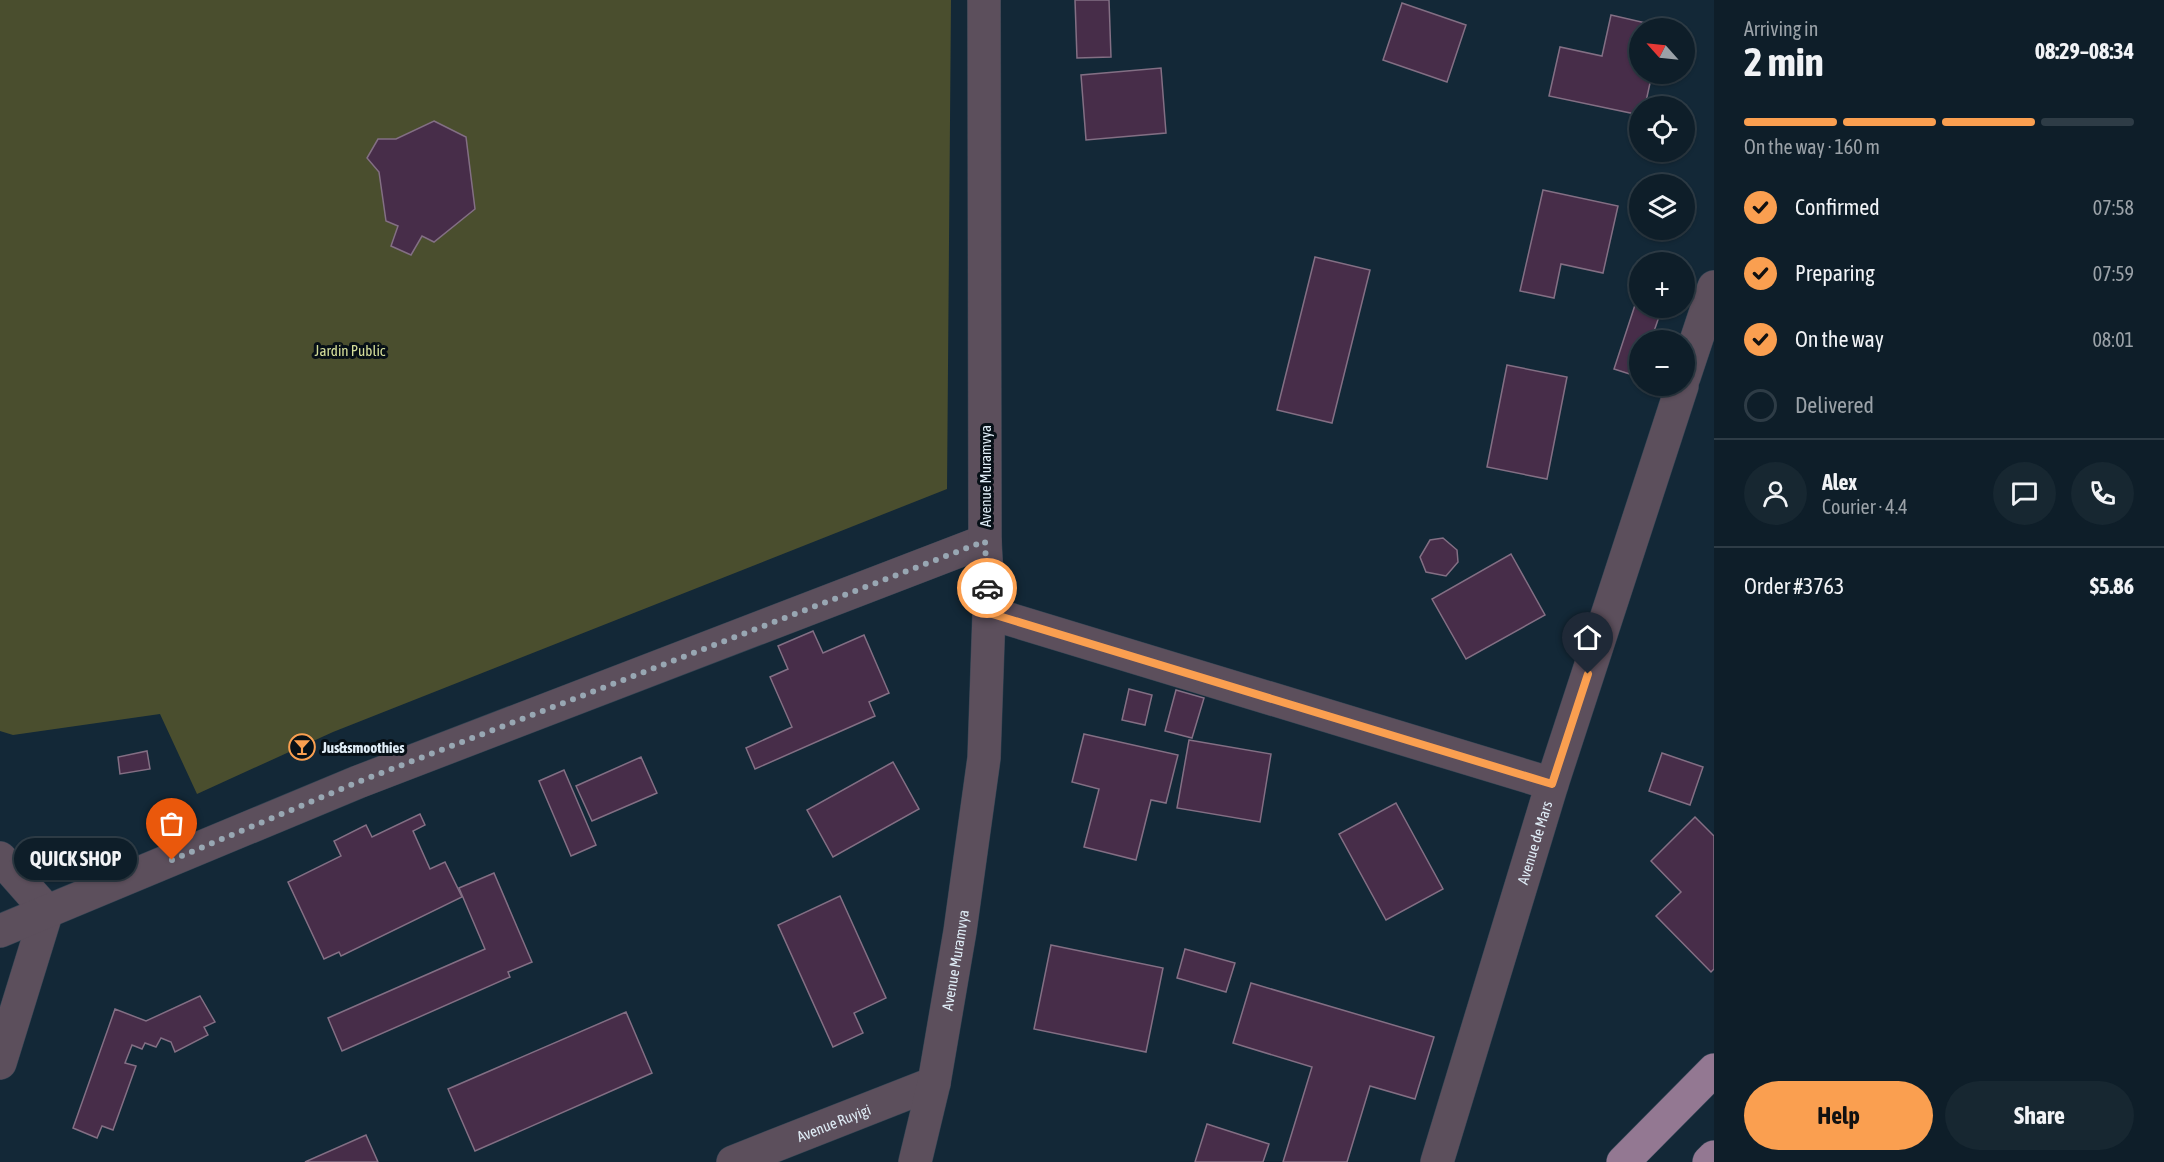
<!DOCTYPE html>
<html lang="en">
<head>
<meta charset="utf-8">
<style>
	:root { --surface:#0e1e29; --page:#172731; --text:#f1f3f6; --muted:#9ba2a8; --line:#2e3c46; --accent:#fa9f50 }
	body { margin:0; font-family:"Asap Condensed",sans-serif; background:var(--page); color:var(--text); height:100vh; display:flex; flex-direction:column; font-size:22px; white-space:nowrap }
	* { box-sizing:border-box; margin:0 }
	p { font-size:20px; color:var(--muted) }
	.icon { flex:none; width:33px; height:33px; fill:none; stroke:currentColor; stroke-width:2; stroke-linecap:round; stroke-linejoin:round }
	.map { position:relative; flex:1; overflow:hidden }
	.drawer { display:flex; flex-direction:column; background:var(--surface); width:450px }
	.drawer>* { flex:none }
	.needle { width:39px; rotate:297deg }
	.fabs { position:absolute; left:1629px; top:18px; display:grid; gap:12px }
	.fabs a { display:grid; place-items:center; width:66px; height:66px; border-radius:50%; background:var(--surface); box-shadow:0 2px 4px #0004,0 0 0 2px var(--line); font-size:30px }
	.pin { position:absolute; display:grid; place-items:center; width:51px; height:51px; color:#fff; margin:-62px -26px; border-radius:50% 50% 50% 0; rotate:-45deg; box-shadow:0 0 6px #0007 }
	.pin .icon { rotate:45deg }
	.courier { position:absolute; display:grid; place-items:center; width:60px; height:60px; margin:-30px; border:4px solid #fa9f50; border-radius:50%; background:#fff; color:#222; box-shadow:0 2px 8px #0007 }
	.bubble { position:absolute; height:42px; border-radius:21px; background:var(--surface); box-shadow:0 2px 4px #0004,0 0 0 2px var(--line); font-size:20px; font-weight:700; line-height:42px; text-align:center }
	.summary em { font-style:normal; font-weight:700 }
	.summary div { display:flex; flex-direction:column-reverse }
	.summary { display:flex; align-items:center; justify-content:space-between; height:102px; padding:0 30px }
	h1 { font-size:39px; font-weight:700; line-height:45px }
	.bar { display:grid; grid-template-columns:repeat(4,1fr); gap:9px 6px; align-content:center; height:72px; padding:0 30px }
	.bar i { height:8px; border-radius:4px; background:var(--line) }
	.bar .on { background:var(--accent) }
	.bar p { grid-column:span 4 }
	.line { display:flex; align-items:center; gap:15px; padding:0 30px; border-top:2px solid var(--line) }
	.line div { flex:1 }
	.round { display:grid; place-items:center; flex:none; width:63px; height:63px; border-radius:32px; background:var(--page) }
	ol { padding:0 30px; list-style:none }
	li { display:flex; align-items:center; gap:18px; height:66px }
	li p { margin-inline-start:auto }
	li .icon { padding:6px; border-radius:50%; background:var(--accent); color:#111; stroke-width:4 }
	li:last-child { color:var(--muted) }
	li i { width:33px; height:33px; border:3px solid var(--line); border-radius:50% }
	.primary-button { display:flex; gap:12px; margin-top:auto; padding:12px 30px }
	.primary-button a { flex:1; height:69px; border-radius:36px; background:var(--accent); color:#111; font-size:24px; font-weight:700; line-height:69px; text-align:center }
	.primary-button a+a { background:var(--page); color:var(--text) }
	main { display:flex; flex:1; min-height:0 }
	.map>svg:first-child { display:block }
	.green { fill:#4a4e2e }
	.building { fill:#472d49; stroke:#836f84; stroke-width:1.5 }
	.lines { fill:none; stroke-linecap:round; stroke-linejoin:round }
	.minor-casing { stroke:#304352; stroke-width:34 }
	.primary-casing { stroke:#304352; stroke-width:34 }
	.minor { stroke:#5c4f5c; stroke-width:33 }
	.primary { stroke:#937892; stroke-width:33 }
	.done { stroke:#98a7b3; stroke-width:6; stroke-dasharray:0 10.8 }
	.route { stroke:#fa9f50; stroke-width:8 }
	.labels { text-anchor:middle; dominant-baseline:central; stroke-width:6; stroke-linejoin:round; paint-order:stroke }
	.park-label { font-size:15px; fill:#d5de9a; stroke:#071017 }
	.street-label { font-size:15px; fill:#dfecf6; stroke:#071017 }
	.poi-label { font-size:15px; font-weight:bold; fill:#dfecf6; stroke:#071017; text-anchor:start }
</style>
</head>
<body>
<main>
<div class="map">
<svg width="1714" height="1162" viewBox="0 0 1714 1162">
	<rect width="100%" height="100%" fill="#132837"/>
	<path class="green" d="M0,0h951l-4,489 -614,243 -136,62 -37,-80 -147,21 -13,-4z"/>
	<g class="building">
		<path d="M1075,0h34l2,57 -34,1z"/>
		<path d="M1402,3l64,22 -19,57 -64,-22z"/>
		<path d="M1611,15l35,8 -1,5h-5l-3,35 3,1v10h12l-7,32h-5v9l-91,-19 11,-49 42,9z"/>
		<path d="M1161,68l5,65 -80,7 -5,-65z"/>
		<path d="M434,121l32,16 9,72 -41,33 -12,-6 -11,19 -20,-9 7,-20 -12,-5 -7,-49 -12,-14 11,-19h18z"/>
		<path d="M1543,190l75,16 -15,67 -42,-9 -7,34 -34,-7z"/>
		<path d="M1315,257l55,13 -38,153 -55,-13z"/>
		<path d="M1637,299l3,1v8h22l-11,32h-11l-1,37 -25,-8z"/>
		<path d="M1507,365l60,12 -20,102 -60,-12z"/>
		<path d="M1443,538l14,12 1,12 -12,14 -20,-4 -6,-15 10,-17z"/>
		<path d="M1511,554l34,61 -79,44 -34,-60z"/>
		<path d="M813,631l10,22 41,-18 25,58 -20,9 6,14 -120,53 -9,-21 46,-21 -22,-50 18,-8 -10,-23z"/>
		<path d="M1129,689l23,6 -7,30 -23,-5z"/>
		<path d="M1176,690l28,8 -12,40 -27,-7z"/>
		<path d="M1084,734l94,21 -12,48 -15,-3 -15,60 -52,-13 15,-58 -27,-7z"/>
		<path d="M1189,740l82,14 -11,68 -83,-14z"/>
		<path d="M147,751l3,18 -30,5 -2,-17z"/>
		<path d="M1662,753l41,14 -13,38 -41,-14z"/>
		<path d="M641,757l16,36 -65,28 -16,-35z"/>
		<path d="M893,762l26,47 -86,48 -26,-47z"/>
		<path d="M564,770l32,75 -25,11 -32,-75z"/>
		<path d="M1396,803l47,86 -57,31 -47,-86z"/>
		<path d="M420,814l5,11 -12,6 17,38 15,-7 17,35 -121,59 -2,-4 -15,7 -36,-77 53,-26 -7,-15 32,-16 6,12z"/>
		<path d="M1695,817l19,19v133l-3,3 -55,-56 25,-24 -30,-31z"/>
		<path d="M494,873l38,89 -24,10 2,5 -168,74 -14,-33 157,-69 -26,-61z"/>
		<path d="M840,896l46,102 -32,15 9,20 -30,14 -55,-122z"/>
		<path d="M1051,945l112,23 -17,84 -112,-23z"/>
		<path d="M1185,949l50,14 -9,29 -49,-14z"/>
		<path d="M1251,983l183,54 -19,62 -45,-13 -23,76h-64l29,-95 -79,-24z"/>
		<path d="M200,996l15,26 -11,5 4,8 -33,17 -4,-10 -10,-4 -5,9 -11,-4 -3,6 -10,-4 -7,18 11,3 -23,64 -11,-4 -5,12 -24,-10 42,-119 31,12z"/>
		<path d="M626,1012l26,61 -177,78 -27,-62z"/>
		<path d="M1207,1124l62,20 -6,18h-68z"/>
		<path d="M366,1135l12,27h-73z"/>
	</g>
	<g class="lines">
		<g class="minor-casing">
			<g id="minor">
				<path d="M1684,377l30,-90"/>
				<path d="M989,613l563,171"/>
				<path d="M0,858l47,53 -47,152"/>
				<path d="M0,931l358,-149 627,-241"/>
				<path id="s1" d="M733,1162l201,-79"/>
				<path id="s2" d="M915,1162l19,-79 26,-152 24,-173 5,-145 -4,-72 -1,-541"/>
				<path id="s3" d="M1437,1162l115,-378 130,-398"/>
			</g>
		</g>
		<g class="primary-casing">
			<g id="primary">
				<path d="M1623,1162l91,-92"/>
				<path d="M1709,1162l5,-5"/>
			</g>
		</g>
		<use href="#minor" class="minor"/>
		<use href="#primary" class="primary"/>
	</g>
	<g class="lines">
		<path class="done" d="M172,860l186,-78 627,-241 2,47"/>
		<path class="route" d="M987,588l2,25 563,171 36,-110"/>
	</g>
	<defs>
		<g id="bar-ring" transform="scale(1.35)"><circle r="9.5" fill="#071017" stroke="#fa9f50" stroke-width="1.5"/><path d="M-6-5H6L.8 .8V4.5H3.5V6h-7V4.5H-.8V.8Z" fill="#fa9f50"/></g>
	</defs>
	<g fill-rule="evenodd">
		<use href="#bar-ring" x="302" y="747"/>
	</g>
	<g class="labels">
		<g class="park-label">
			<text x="350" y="350">Jardin Public</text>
		</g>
		<g class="street-label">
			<text transform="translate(985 476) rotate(-90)">Avenue Muramvya</text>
			<text stroke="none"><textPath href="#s3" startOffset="334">Avenue de Mars</textPath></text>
			<text stroke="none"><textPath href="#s2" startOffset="206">Avenue Muramvya</textPath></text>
			<text stroke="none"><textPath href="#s1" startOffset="108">Avenue Ruyigi</textPath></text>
		</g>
		<g class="poi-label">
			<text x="322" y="747">Jus&amp;smoothies</text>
		</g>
	</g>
</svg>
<div class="fabs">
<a><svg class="needle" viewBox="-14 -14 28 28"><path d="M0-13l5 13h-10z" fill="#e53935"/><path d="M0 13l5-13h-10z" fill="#9ba2a8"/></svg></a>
<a><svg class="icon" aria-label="locate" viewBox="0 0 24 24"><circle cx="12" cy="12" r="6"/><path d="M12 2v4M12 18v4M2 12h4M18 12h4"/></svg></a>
<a><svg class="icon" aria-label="layers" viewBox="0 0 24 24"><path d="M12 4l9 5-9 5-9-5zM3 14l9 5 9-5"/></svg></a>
<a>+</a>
<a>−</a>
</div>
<div class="pin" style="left:172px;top:860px;background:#ea580c"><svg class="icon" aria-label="bag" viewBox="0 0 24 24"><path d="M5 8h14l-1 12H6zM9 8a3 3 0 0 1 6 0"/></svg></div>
<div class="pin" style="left:1588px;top:674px;background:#1f2937"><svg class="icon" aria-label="home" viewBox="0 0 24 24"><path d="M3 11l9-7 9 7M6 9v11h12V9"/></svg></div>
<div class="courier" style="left:987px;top:588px"><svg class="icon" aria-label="car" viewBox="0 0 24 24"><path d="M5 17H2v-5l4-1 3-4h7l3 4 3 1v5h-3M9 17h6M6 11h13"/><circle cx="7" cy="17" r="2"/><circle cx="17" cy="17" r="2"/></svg></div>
<div class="bubble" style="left:14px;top:838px;width:123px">QUICK SHOP</div>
</div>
<section class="drawer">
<div class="summary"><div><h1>2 min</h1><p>Arriving in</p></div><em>08:29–08:34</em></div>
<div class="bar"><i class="on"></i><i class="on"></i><i class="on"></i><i></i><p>On the way · 160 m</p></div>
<ol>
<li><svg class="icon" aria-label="check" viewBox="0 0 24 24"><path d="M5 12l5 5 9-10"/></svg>Confirmed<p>07:58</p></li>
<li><svg class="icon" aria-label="check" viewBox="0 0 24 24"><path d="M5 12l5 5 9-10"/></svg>Preparing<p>07:59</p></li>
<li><svg class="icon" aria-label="check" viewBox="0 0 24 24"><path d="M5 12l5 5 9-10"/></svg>On the way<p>08:01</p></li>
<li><i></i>Delivered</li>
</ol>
<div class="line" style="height:108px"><a class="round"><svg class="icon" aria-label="person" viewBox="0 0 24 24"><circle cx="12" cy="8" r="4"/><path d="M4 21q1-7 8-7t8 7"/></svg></a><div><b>Alex</b><p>Courier · 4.4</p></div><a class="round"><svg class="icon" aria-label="chat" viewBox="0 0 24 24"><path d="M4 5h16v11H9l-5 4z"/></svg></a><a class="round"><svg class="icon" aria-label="phone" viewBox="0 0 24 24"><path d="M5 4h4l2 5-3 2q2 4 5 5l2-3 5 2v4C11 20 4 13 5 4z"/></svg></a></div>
<div class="line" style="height:78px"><div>Order #3763</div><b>$5.86</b></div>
<div class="primary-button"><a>Help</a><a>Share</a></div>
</section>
</main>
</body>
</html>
